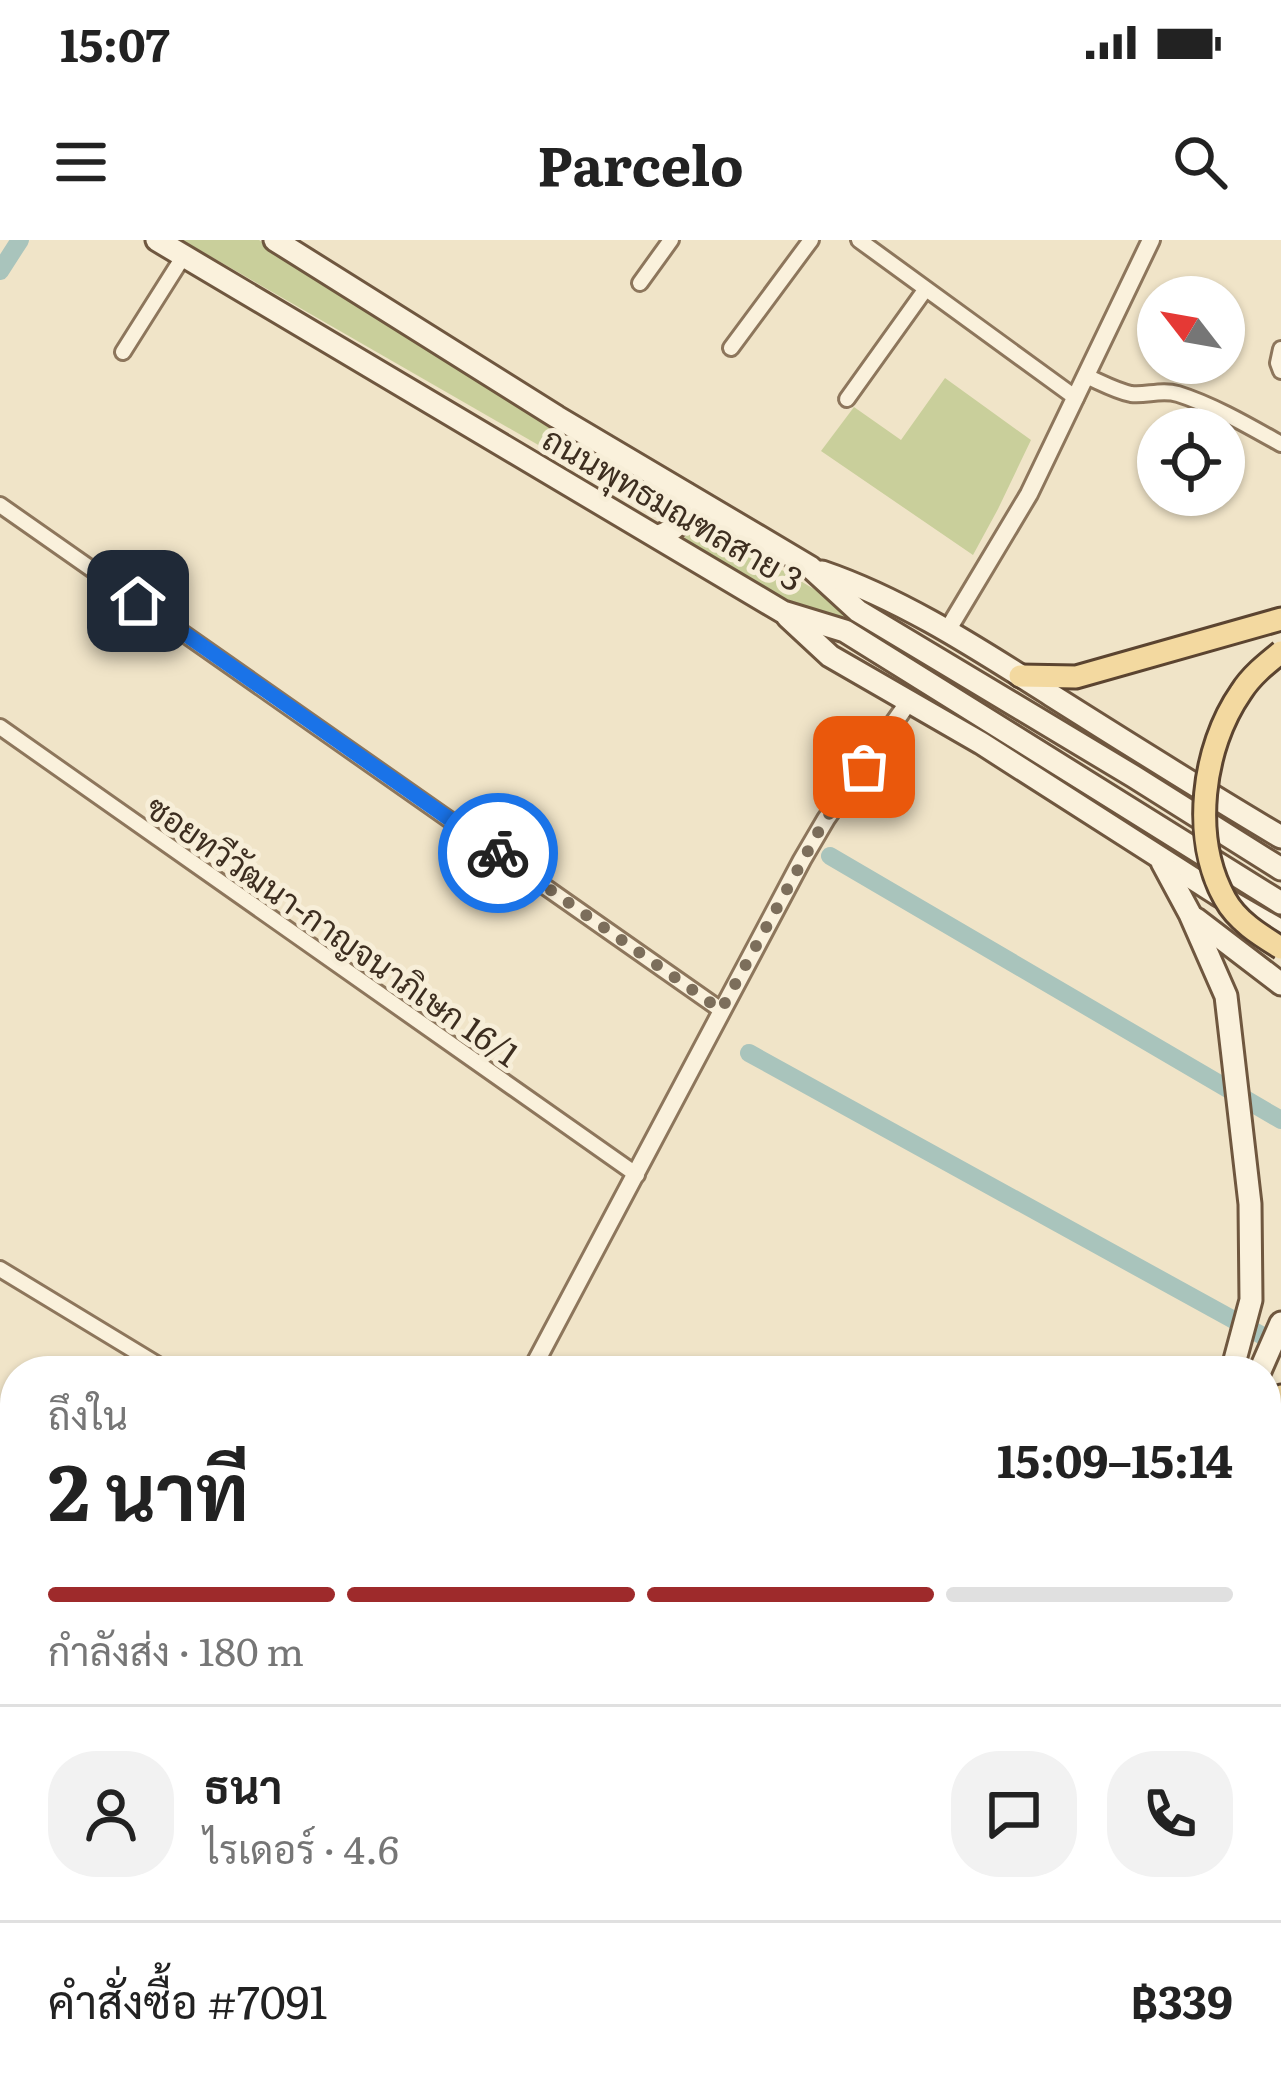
<!DOCTYPE html>
<html lang="th">
<head>
<meta charset="utf-8">
<style>
	:root { --surface:#fff; --page:#f2f2f2; --text:#222; --muted:#767676; --line:#e0e0e0; --accent:#9e2a2b }
	body { margin:0; font-family:Literata,Sarabun,serif; background:var(--page); color:var(--text); height:100vh; display:flex; flex-direction:column; font-size:45px; white-space:nowrap }
	* { box-sizing:border-box; margin:0 }
	p { font-size:39px; color:var(--muted) }
	.icon { flex:none; width:66px; height:66px; fill:none; stroke:currentColor; stroke-width:2; stroke-linecap:round; stroke-linejoin:round }
	.map { position:relative; flex:1; overflow:hidden }
	.details { position:absolute; left:0px; top:1116px; width:1281px; height:744px; display:flex; flex-direction:column; background:var(--surface); border-radius:48px 48px 0 0; box-shadow:0 3px 9px #0004 }
	.details>* { flex:none }
	.needle { width:78px; rotate:301deg }
	.buttons { position:absolute; left:1137px; top:36px; display:grid; gap:24px }
	.buttons a { display:grid; place-items:center; width:108px; height:108px; border-radius:50%; background:var(--surface); box-shadow:0 3px 9px #0004; font-size:60px }
	.pin { position:absolute; display:grid; place-items:center; width:102px; height:102px; color:#fff; margin:-51px; border-radius:24px; box-shadow:0 6px 18px #0006 }
	.courier { position:absolute; display:grid; place-items:center; width:120px; height:120px; margin:-60px; border:9px solid #1a73e8; border-radius:50%; background:#fff; color:#222; box-shadow:0 3px 15px #0007 }
	.head em { font-style:normal; font-weight:700 }
	.head div { display:flex; flex-direction:column-reverse }
	.head { display:flex; align-items:center; justify-content:space-between; height:204px; padding:0 48px }
	h1 { font-size:78px; font-weight:700; line-height:90px }
	.bar { display:grid; grid-template-columns:repeat(4,1fr); gap:18px 12px; align-content:center; height:144px; padding:0 48px }
	.bar i { height:15px; border-radius:9px; background:var(--line) }
	.bar .selected { background:var(--accent) }
	.bar p { grid-column:span 4 }
	.line { display:flex; align-items:center; gap:30px; padding:0 48px; border-top:3px solid var(--line) }
	.line div { flex:1 }
	.round { display:grid; place-items:center; flex:none; width:126px; height:126px; border-radius:48px; background:var(--page) }
	.status { display:flex; justify-content:space-between; align-items:center; height:84px; padding:0 60px; background:var(--surface); direction:ltr }
	.status svg { height:33px; fill:currentColor }
	header { display:flex; justify-content:space-between; align-items:center; height:156px; padding:0 48px; background:var(--surface); font-size:54px; font-weight:700 }
	.map>svg:first-child { display:block }
	.green { fill:#c9cf9b }
	.lines { fill:none; stroke-linecap:round; stroke-linejoin:round }
	.canal { stroke:#a9c4bc; stroke-width:18 }
	.minor-casing { stroke:#8d765c; stroke-width:20 }
	.tertiary-casing { stroke:#8d765c; stroke-width:22 }
	.secondary-casing { stroke:#6f573f; stroke-width:27 }
	.primary-casing { stroke:#5b4430; stroke-width:27 }
	.minor { stroke:#faf1dc; stroke-width:14 }
	.tertiary { stroke:#faf1dc; stroke-width:16 }
	.secondary { stroke:#faf1dc; stroke-width:21 }
	.primary { stroke:#f3d9a0; stroke-width:21 }
	.primary-bridge-casing { stroke:#5b4430; stroke-width:27; stroke-linecap:butt }
	.primary-bridge { stroke:#f3d9a0; stroke-width:21 }
	.done { stroke:#7c6e5b; stroke-width:12; stroke-dasharray:0 21.6 }
	.route { stroke:#1a73e8; stroke-width:15 }
	.labels { text-anchor:middle; dominant-baseline:central; stroke-width:10; stroke-linejoin:round; paint-order:stroke }
	.street-label { font-size:33px; fill:#3d2e20; stroke:#f7eed8 }
</style>
</head>
<body>
<div class="status"><b>15:07</b><svg viewBox="0 0 49 12"><path d="M0 12V9h3v3zM5 12V6h3v6zM10 12V3h3v9zM15 12V0h3v12zM26 1h20v11H26zM47 4h2v5h-2z"/></svg></div>
<header><svg class="icon" aria-label="menu" viewBox="0 0 24 24"><path d="M4 6h16M4 12h16M4 18h16"/></svg>Parcelo<svg class="icon" aria-label="search" viewBox="0 0 24 24"><circle cx="10" cy="10" r="6"/><path d="M15 15l6 6"/></svg></header>
<div class="map">
<svg width="1281" height="1860" viewBox="0 0 1281 1860">
	<rect width="100%" height="100%" fill="#f0e4c8"/>
	<g class="green">
		<path d="M182,0h77l420,265 -2,13 -10,1z"/>
		<path d="M945,138l86,62 -33,69 -25,46 -152,-104 33,-44 47,33z"/>
		<path d="M697,280l144,85 24,24 -66,-19 -115,-72z"/>
	</g>
	<g class="lines">
		<g class="canal">
			<path d="M0,31l20,-31"/>
			<path d="M830,616l451,264"/>
			<path d="M749,813l532,293"/>
			<path d="M0,1264l15,5"/>
			<path d="M0,1370l15,-39"/>
			<path d="M1265,1845l16,9"/>
		</g>
		<g class="minor-casing">
			<g id="minor">
				<path d="M859,0l217,158"/>
				<path d="M640,43l31,-43"/>
				<path d="M731,108l80,-108"/>
				<path d="M1281,109l-3,14 3,8"/>
				<path d="M123,112l60,-95"/>
				<path d="M1086,136c14,6 30,15 45,18 15,2 30,-5 47,0 35,11 71,32 103,50"/>
				<path d="M847,159l78,-109"/>
				<path d="M0,265l721,505"/>
				<path d="M0,487l637,448"/>
				<path d="M0,1029l168,102"/>
				<path d="M1266,1644l15,8"/>
				<path d="M0,1762l15,7"/>
				<path d="M178,1845l32,15"/>
				<path d="M689,1852l15,8"/>
				<path d="M517,1860l6,-15"/>
				<path d="M775,1860l7,-15"/>
			</g>
		</g>
		<g class="tertiary-casing">
			<g id="tertiary">
				<path d="M947,391l82,-137 122,-254"/>
				<path d="M531,1131l271,-511 24,-41 84,-119"/>
				<path d="M224,1860l5,-15"/>
			</g>
		</g>
		<g class="secondary-casing">
			<g id="secondary">
				<path d="M157,0l626,372 62,19 436,272"/>
				<path d="M275,0l282,177 253,150 48,44 275,165 148,93"/>
				<path d="M659,296c22,-9 28,-18 27,-42"/>
				<path d="M822,332c82,28 156,77 229,123 76,48 152,96 230,142"/>
				<path d="M788,377l42,39 151,87 236,151 64,37"/>
				<path d="M1162,622l28,52 36,82 24,208 1,96 -19,71"/>
				<path d="M1196,679l85,65"/>
				<path d="M1260,1131l21,-48"/>
				<path d="M1266,1276l15,14"/>
			</g>
		</g>
		<g class="primary-casing">
			<g id="primary">
				<path d="M1020,436l56,1 205,-58"/>
				<path d="M1266,1177l15,-21"/>
				<path d="M1266,1319l15,-22"/>
				<path d="M844,1860l7,-15"/>
				<path d="M943,1860l8,-15"/>
			</g>
		</g>
		<use href="#minor" class="minor"/>
		<use href="#tertiary" class="tertiary"/>
		<use href="#secondary" class="secondary"/>
		<use href="#primary" class="primary"/>
		<g class="primary-bridge-casing">
			<path id="primary-bridge" d="M1281,412c-15,12 -30,24 -40,40 -39,56 -50,146 -16,207 12,22 35,36 56,49"/>
		</g>
		<use href="#primary-bridge" class="primary-bridge"/>
	</g>
	<g class="lines">
		<path class="done" d="M498,613l223,157 105,-192 38,-51"/>
		<path class="route" d="M138,361l360,252"/>
	</g>
	<g class="labels">
		<g class="street-label">
			<text transform="translate(674 267) rotate(30)">ถนนพุทธมณฑลสาย 3</text>
			<text transform="translate(334 689) rotate(35)">ซอยทวีวัฒนา-กาญจนาภิเษก 16/1</text>
		</g>
	</g>
</svg>
<div class="buttons">
<a><svg class="needle" viewBox="-14 -14 28 28"><path d="M0-13l5 13h-10z" fill="#e53935"/><path d="M0 13l5-13h-10z" fill="#767676"/></svg></a>
<a><svg class="icon" aria-label="locate" viewBox="0 0 24 24"><circle cx="12" cy="12" r="6"/><path d="M12 2v4M12 18v4M2 12h4M18 12h4"/></svg></a>
</div>
<div class="pin" style="left:864px;top:527px;background:#ea580c"><svg class="icon" aria-label="bag" viewBox="0 0 24 24"><path d="M5 8h14l-1 12H6zM9 8a3 3 0 0 1 6 0"/></svg></div>
<div class="pin" style="left:138px;top:361px;background:#1f2937"><svg class="icon" aria-label="home" viewBox="0 0 24 24"><path d="M3 11l9-7 9 7M6 9v11h12V9"/></svg></div>
<div class="courier" style="left:498px;top:613px"><svg class="icon" aria-label="bike" viewBox="0 0 24 24"><circle cx="6" cy="16" r="4"/><circle cx="18" cy="16" r="4"/><path d="M6 16l4-8h5l3 8M10 8l3 8H6M13 5h3"/></svg></div>
<section class="details">
<div class="head"><div><h1>2 นาที</h1><p>ถึงใน</p></div><em>15:09–15:14</em></div>
<div class="bar"><i class="selected"></i><i class="selected"></i><i class="selected"></i><i></i><p>กำลังส่ง · 180 m</p></div>
<div class="line" style="height:216px"><a class="round"><svg class="icon" aria-label="person" viewBox="0 0 24 24"><circle cx="12" cy="8" r="4"/><path d="M4 21q1-7 8-7t8 7"/></svg></a><div><b>ธนา</b><p>ไรเดอร์ · 4.6</p></div><a class="round"><svg class="icon" aria-label="chat" viewBox="0 0 24 24"><path d="M4 5h16v11H9l-5 4z"/></svg></a><a class="round"><svg class="icon" aria-label="phone" viewBox="0 0 24 24"><path d="M5 4h4l2 5-3 2q2 4 5 5l2-3 5 2v4C11 20 4 13 5 4z"/></svg></a></div>
<div class="line" style="height:156px"><div>คำสั่งซื้อ #7091</div><b>฿339</b></div>
</section>
</div>
</body>
</html>
